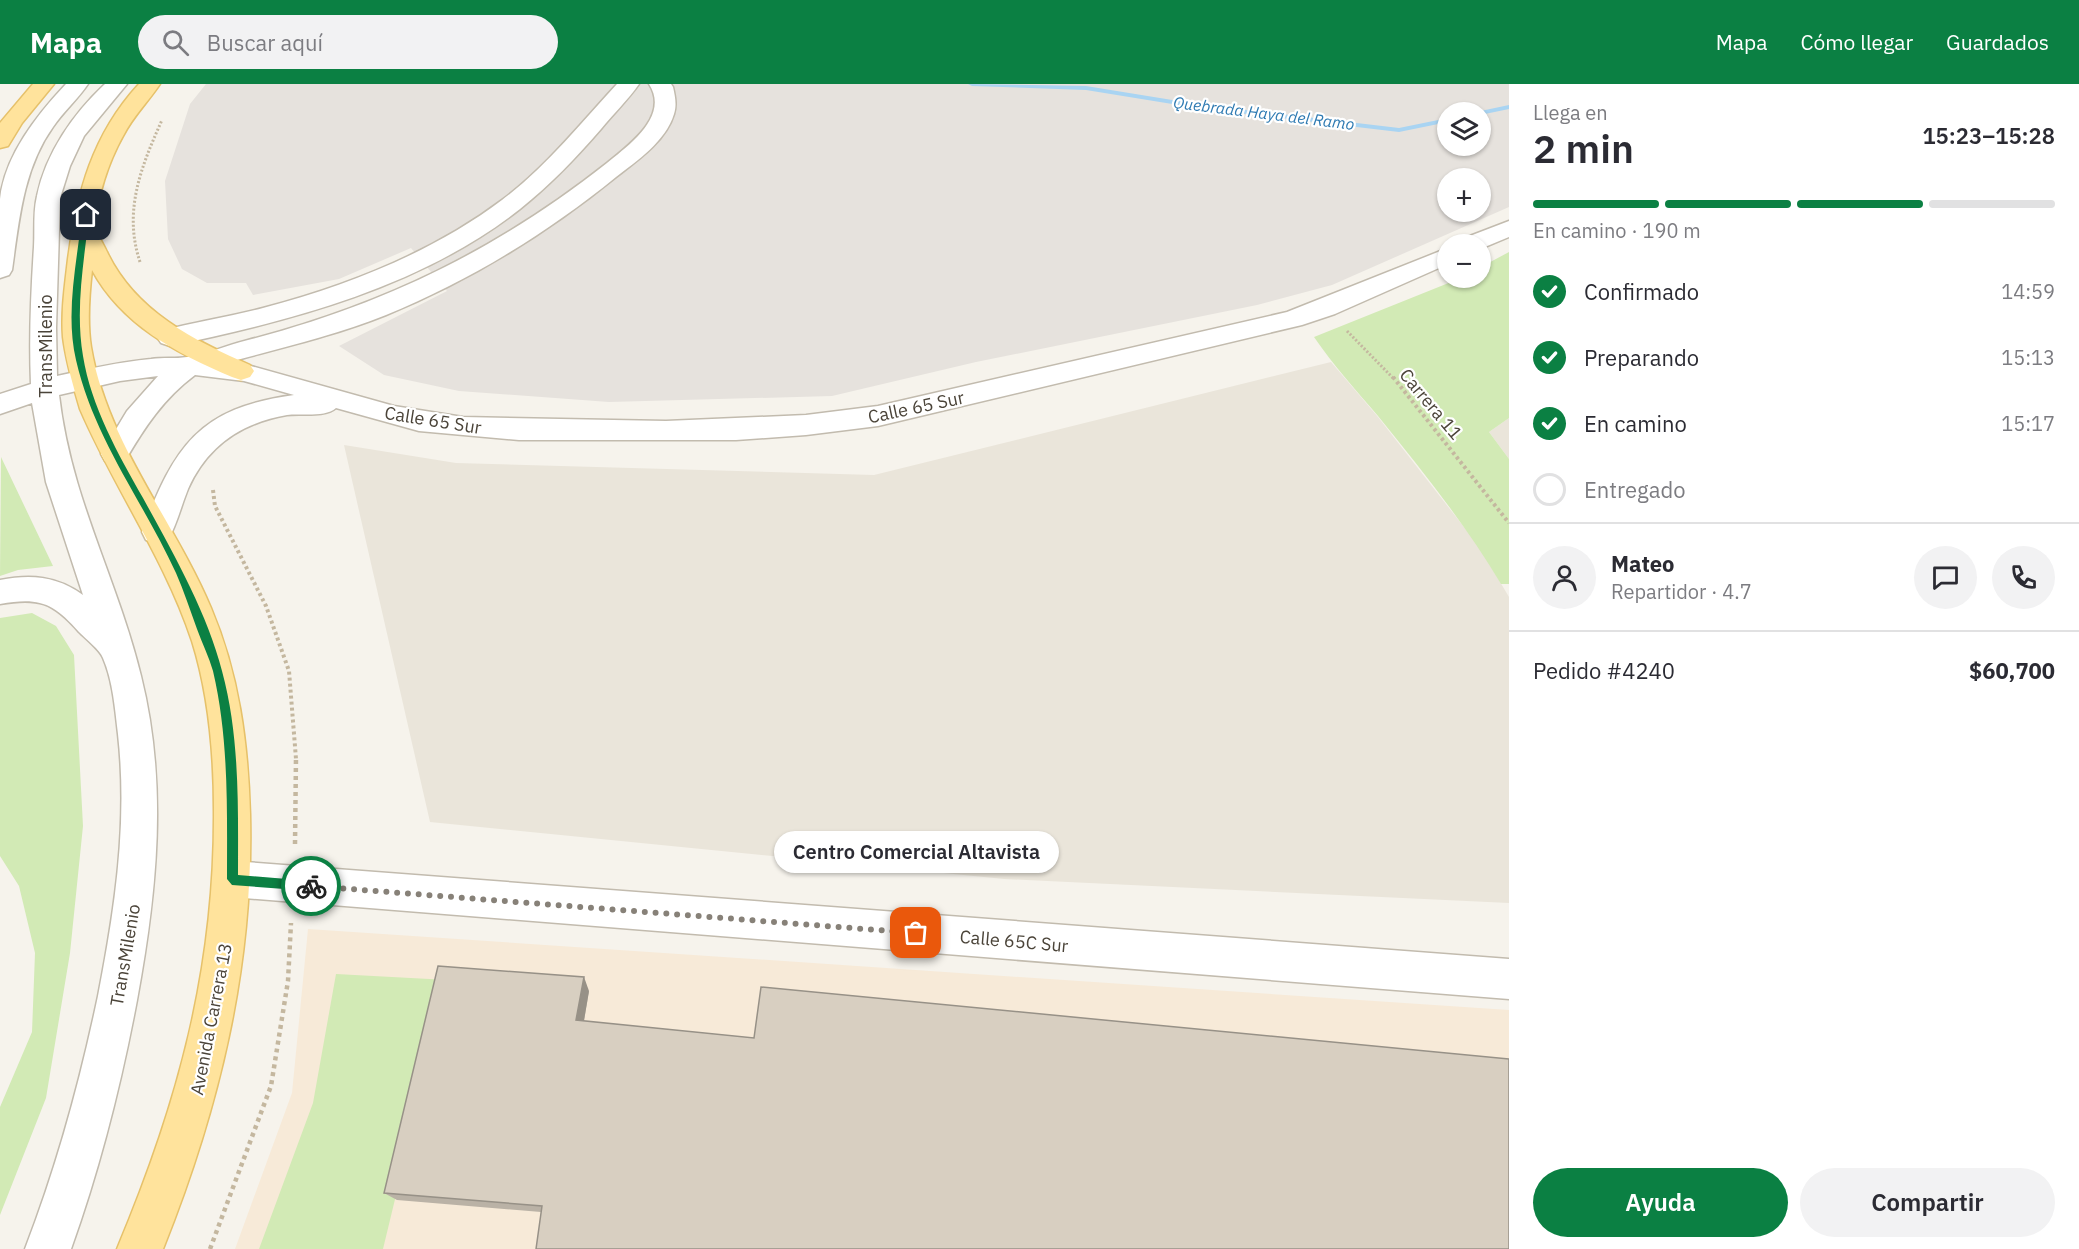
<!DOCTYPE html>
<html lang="es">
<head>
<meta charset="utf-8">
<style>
	:root { --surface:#fff; --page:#f2f2f3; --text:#2b2b33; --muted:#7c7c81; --line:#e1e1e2; --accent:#0b8043 }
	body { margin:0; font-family:"IBM Plex Sans",sans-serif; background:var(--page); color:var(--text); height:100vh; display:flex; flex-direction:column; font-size:22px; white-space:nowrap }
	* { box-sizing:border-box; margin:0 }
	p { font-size:20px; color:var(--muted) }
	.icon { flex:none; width:33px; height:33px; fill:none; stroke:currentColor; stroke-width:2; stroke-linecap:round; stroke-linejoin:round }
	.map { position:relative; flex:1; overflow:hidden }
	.panel { display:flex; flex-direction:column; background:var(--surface); width:570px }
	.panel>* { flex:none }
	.tools { position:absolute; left:1437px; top:18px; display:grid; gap:12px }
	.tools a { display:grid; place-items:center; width:54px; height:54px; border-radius:50%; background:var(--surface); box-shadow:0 2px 4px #0004; font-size:30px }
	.pin { position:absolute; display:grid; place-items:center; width:51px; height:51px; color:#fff; margin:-26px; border-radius:12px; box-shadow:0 3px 9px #0006 }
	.courier { position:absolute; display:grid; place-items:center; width:60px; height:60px; margin:-30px; border:4px solid #0b8043; border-radius:50%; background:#fff; color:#222; box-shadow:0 2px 8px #0007 }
	.bubble { position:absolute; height:42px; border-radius:21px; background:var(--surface); box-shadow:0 2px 4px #0004; font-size:20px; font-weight:600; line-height:42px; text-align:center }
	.summary em { font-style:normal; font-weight:600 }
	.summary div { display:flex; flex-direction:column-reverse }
	.summary { display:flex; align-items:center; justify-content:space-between; height:102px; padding:0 24px }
	h1 { font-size:39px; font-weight:600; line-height:45px }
	.bar { display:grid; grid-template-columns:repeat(4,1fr); gap:9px 6px; align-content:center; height:72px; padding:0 24px }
	.bar i { height:8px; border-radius:4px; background:var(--line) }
	.bar .current { background:var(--accent) }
	.bar p { grid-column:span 4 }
	.line { display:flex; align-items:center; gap:15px; padding:0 24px; border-top:2px solid var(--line) }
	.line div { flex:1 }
	.round { display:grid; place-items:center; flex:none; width:63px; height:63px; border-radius:32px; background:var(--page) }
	ol { padding:0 24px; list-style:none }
	li { display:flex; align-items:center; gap:18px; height:66px }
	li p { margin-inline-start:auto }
	li .icon { padding:6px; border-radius:50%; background:var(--accent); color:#fff; stroke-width:4 }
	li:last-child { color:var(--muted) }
	li i { width:33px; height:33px; border:3px solid var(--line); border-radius:50% }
	.primary-button { display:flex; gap:12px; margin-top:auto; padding:12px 24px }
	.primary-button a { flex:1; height:69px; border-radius:36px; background:var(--accent); color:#fff; font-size:24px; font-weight:600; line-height:69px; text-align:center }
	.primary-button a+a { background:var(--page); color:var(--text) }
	header { display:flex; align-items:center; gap:36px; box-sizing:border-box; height:84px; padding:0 30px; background:var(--accent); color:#fff }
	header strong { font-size:28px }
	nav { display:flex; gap:33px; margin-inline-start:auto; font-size:21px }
	.search { width:420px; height:54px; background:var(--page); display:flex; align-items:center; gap:15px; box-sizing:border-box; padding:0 21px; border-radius:33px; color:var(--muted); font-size:22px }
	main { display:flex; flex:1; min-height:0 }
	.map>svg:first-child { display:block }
	.residential { fill:#eae5da }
	.commercial { fill:#f7ead8 }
	.industrial { fill:#e6e2dd; fill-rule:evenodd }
	.green { fill:#d2eab5 }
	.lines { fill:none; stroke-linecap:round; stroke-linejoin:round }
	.stream { fill:#a9d4f2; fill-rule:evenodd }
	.minor-casing { stroke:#c2bbae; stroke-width:3 }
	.major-casing { stroke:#e6c16a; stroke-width:3 }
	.path-far2 { stroke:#c4b79f; stroke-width:3; stroke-dasharray:2 2; stroke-linecap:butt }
	.path-far1 { stroke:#c4b79f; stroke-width:4; stroke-dasharray:3 3; stroke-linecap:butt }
	.path { stroke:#c4b79f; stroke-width:4.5; stroke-dasharray:4 4; stroke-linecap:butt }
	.minor { fill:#fff; fill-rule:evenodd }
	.major { fill:#ffe39c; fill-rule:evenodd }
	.wall { fill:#bab2a6 }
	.shaded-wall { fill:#979187 }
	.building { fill:#d8cfc1; stroke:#979187; stroke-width:1.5 }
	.route { fill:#0b8043 }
	.done { stroke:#878178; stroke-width:6; stroke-dasharray:0 10.8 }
	.labels { text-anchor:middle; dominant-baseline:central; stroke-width:4.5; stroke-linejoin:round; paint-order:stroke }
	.far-water-label { font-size:16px; font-style:italic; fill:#2e7ab2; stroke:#fff }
	.street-label { font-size:18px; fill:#4b4439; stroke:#fff }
</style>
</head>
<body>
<header>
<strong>Mapa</strong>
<div class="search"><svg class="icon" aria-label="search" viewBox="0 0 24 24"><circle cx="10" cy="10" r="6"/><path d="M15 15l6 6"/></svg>Buscar aquí</div>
<nav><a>Mapa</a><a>Cómo llegar</a><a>Guardados</a></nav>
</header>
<main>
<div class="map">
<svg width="1509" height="1165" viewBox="0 0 1509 1165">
	<rect width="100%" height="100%" fill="#f6f3ec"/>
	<g class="residential">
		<path d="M1331,278l47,55 100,128 31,52v306l-505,-24 -574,-57 -86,-377 112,18 418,12z"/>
		<path d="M1509,334v41l-20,-27z"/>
	</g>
	<path class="commercial" d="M308,845l1201,81v239h-1274l57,-156z"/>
	<path class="industrial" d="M206,0h1303v123l-177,78 -75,20 -281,57 -144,34 -223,6 -150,-11 -75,-16 -45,-29 108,-55 -36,-43 -72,31 -86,16 -7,-12h-39l-25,-14 -14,-30 -3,-58 25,-77zM1448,28h32v34h-32zM1448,94h32v34h-32z"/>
	<g class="green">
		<path d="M1509,168v166l-20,14 20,27v125h-8c-35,-59 -80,-115 -123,-168 -22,-26 -45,-51 -64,-79l147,-59h19l1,-11z"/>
		<path d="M1,373l52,109 -35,4 -18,6z"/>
		<path d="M32,529l24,13 18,29 9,171 -13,127 -24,145 -46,117v-108l32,-75 3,-79 -16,-67 -19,-30v-238z"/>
		<path d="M336,890l112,6 -65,269h-124l54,-146z"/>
	</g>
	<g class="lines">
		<g class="stream">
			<path d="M968,0l118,2 117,19 196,23 49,-10v4l-49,10 -196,-23 -117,-19 -114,-4z"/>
			<path d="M1509,21v4l-29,6v-3h-4z"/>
		</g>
		<g class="minor-casing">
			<g id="minor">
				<path d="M66,0h22c-10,15 -25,28 -35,43 -30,42 -34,94 -41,143l-3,5 -9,3c0,-26 0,-54 0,-79 5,-44 37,-84 66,-115z"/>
				<path d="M105,0h22l-43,52 -14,30 -10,32 -4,130 1,48c31,-7 62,-14 94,-17 12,-2 24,0 36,-2 20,-3 41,-12 61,-17 135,-35 249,-90 359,-177 22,-18 63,-47 42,-79h22l2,3c2,9 4,18 1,27 -8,27 -37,47 -58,63 -70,57 -147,104 -230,138 -50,20 -101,32 -153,46l161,45 69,11 203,4 140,-6 72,-9 409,-94 161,-64v16l-113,50 -33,11 -424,101 -72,9 -70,5h-217l-100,-9 -83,-23c-11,10 -35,5 -49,7 -46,8 -80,31 -99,74 -7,17 -11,35 -20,51l-11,3 -11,-3 -4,-8c32,-85 56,-124 152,-137l-50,-14 -49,-6c-31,23 -51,53 -70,86l-10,3 -10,-3 -4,-7 26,-43 31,-35 -38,5 -61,14c12,104 58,183 82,281 27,108 16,216 -4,324 -16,85 -37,168 -66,249h-46c32,-83 55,-167 73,-253 17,-87 30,-173 20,-262 -3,-25 -5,-53 -15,-76 -3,-8 -17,-19 -24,-26 -26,-30 -41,-35 -79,-28v-24c31,-6 57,-4 83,15l-37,-113 -14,-79 -32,11v-20l31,-10c-2,-46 0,-92 3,-137 1,-17 -1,-35 3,-51 9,-43 36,-82 68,-112z"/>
				<path d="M617,0h22c-11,16 -26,30 -38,45 -25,29 -51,56 -81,80 -99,78 -229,112 -350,137l-9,-3 -4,-6 4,-6c33,-9 68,-14 102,-23 84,-22 170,-56 239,-108 44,-33 78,-76 115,-116z"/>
				<path d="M1509,137v16l-29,12v-5h-21l3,-5z"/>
				<path d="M232,777l1277,98v40l-1277,-102 -13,-6 -6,-12 6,-12z"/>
			</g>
		</g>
		<g class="major-casing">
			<g id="major">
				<path d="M33,0h21l-32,39 -14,23 -8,2v-25z"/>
				<path d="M139,0h21c-12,18 -27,32 -37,52 -14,25 -27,62 -27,91 1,8 8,18 11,25 28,59 86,88 143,113l4,6 -4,6 -9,3 -9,-3c-56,-24 -110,-52 -140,-107 -3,26 -5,52 -1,77 16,96 83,173 120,261 28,66 37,135 39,206 4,152 -31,295 -87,435h-46c61,-145 98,-280 97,-438 0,-57 -5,-116 -22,-170 -27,-82 -78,-153 -112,-232 -7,-24 -14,-47 -17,-72 -2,-26 2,-52 5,-78 9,-66 24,-124 71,-175z"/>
			</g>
		</g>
		<g class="path-far2">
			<path d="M140,178c-17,-51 1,-95 22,-142"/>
			<path d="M1347,247l47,48"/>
		</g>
		<g class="path-far1">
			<path d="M1393,293l116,146"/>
			<path d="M213,406l2,16 51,100 23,65 7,88"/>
		</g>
		<g class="path">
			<path d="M295,760l1,-87"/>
			<path d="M210,1165l61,-163 17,-105 3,-58"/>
		</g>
		<use href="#minor" class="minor"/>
		<use href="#major" class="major"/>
	</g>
	<path class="wall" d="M589,907l-5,30 170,17 755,21 -968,153 -144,-12 -13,-7z"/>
	<path class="shaded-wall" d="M584,893l5,14 -7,41 -6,-12z"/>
	<path class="building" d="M438,882l146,11 -8,43 178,18 7,-51 748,72v190h-973l6,-43 -158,-13z"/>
	<path class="route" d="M86,129l3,2c-5,47 -14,94 -6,141 8,50 35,98 60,142 29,53 64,114 79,173 18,66 16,136 16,204l73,6 5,5 -5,5 -79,-6 -5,-6c0,-69 2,-140 -14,-208 -4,-14 -11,-28 -16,-42 -7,-19 -13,-38 -21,-56 -33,-72 -82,-134 -100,-213 -11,-47 1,-98 6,-145z"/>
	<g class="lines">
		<path class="done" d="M311,802l605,47"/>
	</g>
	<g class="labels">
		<g class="far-water-label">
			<text transform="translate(1264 29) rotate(7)">Quebrada Haya del Ramo</text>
		</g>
		<g class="street-label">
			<text transform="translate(45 262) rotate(-90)">TransMilenio</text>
			<text transform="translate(1431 320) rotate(50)">Carrera 11</text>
			<text transform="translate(916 323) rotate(-12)">Calle 65 Sur</text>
			<text transform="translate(433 336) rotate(9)">Calle 65 Sur</text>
			<text transform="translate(1014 857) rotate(5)">Calle 65C Sur</text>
			<text transform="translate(125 871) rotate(-80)">TransMilenio</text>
			<text transform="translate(211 935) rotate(-79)">Avenida Carrera 13</text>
		</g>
	</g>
</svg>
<div class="tools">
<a><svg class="icon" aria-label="layers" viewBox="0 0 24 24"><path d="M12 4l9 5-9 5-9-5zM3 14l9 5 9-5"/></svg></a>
<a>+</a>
<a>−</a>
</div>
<div class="pin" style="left:916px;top:849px;background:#ea580c"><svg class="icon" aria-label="bag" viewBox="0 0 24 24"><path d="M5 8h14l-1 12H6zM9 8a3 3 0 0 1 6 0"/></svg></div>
<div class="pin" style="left:86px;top:131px;background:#1f2937"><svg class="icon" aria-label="home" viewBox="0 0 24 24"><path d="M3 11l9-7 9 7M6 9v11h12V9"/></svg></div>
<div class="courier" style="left:311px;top:802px"><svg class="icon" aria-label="bike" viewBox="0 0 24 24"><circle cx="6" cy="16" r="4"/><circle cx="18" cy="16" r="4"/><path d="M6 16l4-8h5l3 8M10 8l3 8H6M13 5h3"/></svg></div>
<div class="bubble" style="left:774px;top:747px;width:285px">Centro Comercial Altavista</div>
</div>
<section class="panel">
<div class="summary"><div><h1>2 min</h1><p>Llega en</p></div><em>15:23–15:28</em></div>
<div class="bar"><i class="current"></i><i class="current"></i><i class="current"></i><i></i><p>En camino · 190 m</p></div>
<ol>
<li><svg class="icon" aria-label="check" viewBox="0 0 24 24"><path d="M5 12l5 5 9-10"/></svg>Confirmado<p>14:59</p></li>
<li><svg class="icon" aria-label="check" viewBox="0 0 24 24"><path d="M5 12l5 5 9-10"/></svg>Preparando<p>15:13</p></li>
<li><svg class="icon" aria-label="check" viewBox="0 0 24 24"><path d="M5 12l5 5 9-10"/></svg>En camino<p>15:17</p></li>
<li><i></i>Entregado</li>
</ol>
<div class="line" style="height:108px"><a class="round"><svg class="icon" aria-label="person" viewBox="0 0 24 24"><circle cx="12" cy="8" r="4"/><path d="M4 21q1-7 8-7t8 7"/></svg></a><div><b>Mateo</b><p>Repartidor · 4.7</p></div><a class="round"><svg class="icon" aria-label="chat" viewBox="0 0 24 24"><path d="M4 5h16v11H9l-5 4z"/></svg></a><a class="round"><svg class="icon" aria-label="phone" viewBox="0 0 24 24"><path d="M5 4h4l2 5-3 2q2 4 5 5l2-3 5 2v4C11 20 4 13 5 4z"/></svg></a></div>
<div class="line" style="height:78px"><div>Pedido #4240</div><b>$60,700</b></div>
<div class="primary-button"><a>Ayuda</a><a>Compartir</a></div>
</section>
</main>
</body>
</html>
